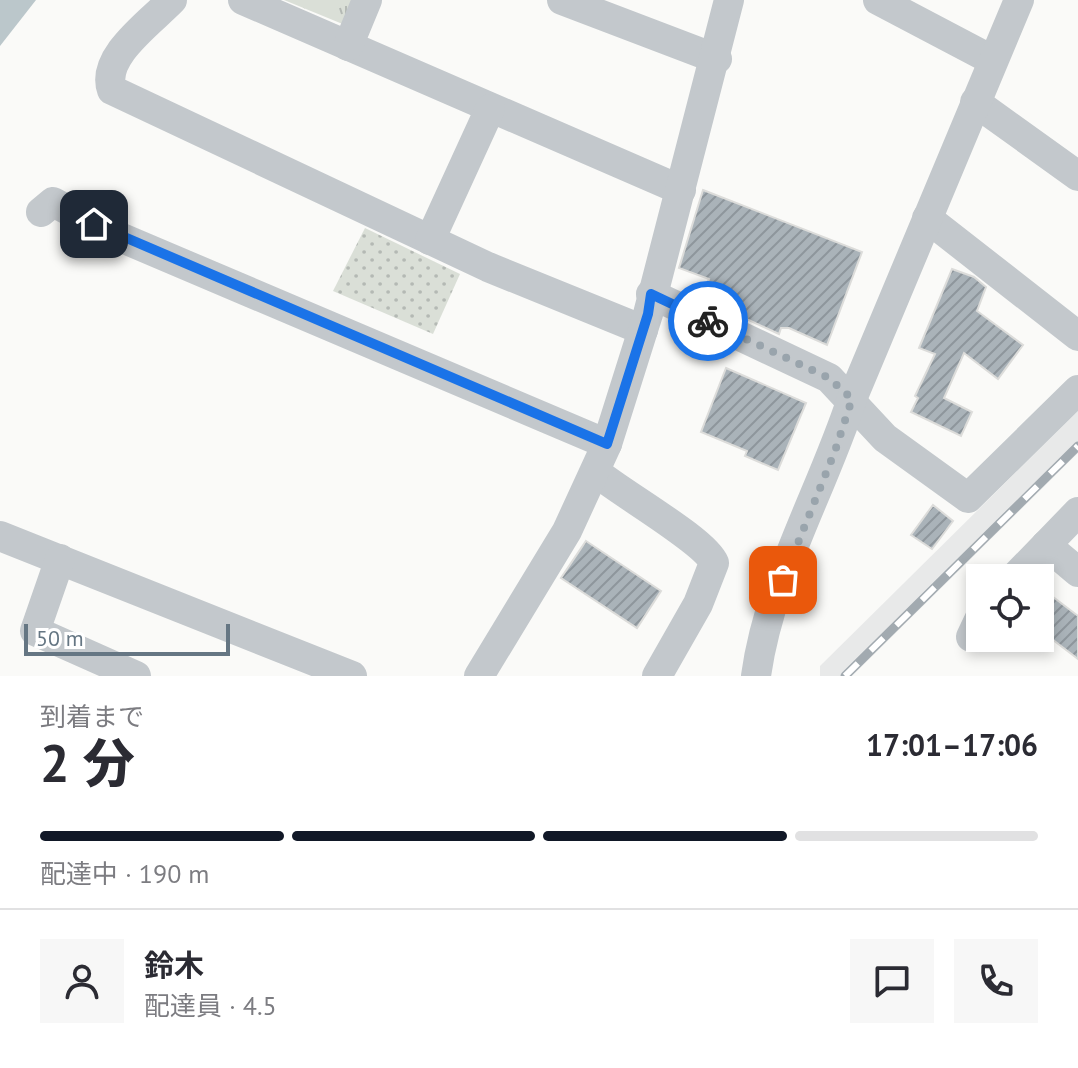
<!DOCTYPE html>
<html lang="ja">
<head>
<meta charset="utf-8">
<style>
	:root { --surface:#fff; --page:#f7f7f7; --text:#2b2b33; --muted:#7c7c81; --line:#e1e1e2; --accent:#111827 }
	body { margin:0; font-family:"PT Sans","Noto Sans JP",sans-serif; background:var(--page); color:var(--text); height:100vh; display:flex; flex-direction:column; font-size:30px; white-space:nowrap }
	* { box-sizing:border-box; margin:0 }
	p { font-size:26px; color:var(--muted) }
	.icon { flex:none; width:44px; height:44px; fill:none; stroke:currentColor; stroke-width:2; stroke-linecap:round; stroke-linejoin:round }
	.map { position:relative; height:676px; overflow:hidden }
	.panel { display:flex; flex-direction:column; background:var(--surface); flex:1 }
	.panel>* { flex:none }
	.buttons { position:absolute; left:966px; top:564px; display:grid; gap:16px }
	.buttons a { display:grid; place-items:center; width:88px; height:88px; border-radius:0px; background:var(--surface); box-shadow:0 4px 12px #0003; font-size:40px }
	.scale { position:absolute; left:24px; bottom:20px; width:206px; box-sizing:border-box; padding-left:8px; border:4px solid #657683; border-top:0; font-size:22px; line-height:28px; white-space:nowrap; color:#657683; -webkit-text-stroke:6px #fff; paint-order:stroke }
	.pin { position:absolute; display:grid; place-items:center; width:68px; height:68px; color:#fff; margin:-34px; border-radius:16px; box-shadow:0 4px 12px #0006 }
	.courier { position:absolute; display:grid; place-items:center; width:80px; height:80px; margin:-40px; border:6px solid #1a73e8; border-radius:50%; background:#fff; color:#222; box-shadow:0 2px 10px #0007 }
	.head em { font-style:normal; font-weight:800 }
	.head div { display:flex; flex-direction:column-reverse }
	.head { display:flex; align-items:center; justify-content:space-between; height:136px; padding:0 40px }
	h1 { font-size:52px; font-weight:800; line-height:60px }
	.bar { display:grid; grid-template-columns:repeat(4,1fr); gap:12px 8px; align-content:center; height:96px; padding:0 40px }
	.bar i { height:10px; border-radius:6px; background:var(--line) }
	.bar .current { background:var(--accent) }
	.bar p { grid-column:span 4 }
	.line { display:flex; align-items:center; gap:20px; padding:0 40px; border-top:2px solid var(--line) }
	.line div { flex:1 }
	.round { display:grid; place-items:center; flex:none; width:84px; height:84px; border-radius:0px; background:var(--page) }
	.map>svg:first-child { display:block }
	.built { fill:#e8e9e9 }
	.grass { fill:url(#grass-dots) }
	.park { fill:url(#park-tufts) }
	.water { fill:#bbc7cb }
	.building { fill:url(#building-hatch); stroke:#dcdcda; stroke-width:2 }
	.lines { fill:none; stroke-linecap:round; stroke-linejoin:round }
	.minor { stroke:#c3c8cc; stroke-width:30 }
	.rail-casing { stroke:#a2aab0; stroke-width:9 }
	.rail { stroke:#fff; stroke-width:6; stroke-dasharray:18; stroke-linecap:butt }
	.done { stroke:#99a4ac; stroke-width:8; stroke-dasharray:0 14.4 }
	.route { stroke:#1a73e8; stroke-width:10 }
</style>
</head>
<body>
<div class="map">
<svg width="1078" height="676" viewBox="0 0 1078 676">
	<defs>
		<pattern id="grass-dots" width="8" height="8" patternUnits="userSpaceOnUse" patternTransform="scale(2)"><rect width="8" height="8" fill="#dadfd7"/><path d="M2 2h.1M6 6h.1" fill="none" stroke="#b4b9b4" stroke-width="1.8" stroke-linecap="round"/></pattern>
		<pattern id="park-tufts" width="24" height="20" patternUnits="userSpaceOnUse" patternTransform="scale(2)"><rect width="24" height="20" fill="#dadfd7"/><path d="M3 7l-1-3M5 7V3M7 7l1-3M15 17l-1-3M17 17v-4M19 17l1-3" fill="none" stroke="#b4b9b4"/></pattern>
		<pattern id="building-hatch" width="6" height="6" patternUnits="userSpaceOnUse" patternTransform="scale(2)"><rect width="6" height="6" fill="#aab3b9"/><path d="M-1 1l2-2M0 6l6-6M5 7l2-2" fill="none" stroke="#8e969c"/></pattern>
	</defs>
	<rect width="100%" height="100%" fill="#fafaf8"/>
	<path class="built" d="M1078,411v42l-226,223h-32v-10z"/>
	<path class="grass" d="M365,228l95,46 -27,60 -100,-43z"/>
	<path class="park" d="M284,0h71l-10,25z"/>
	<path class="water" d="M0,0h36l-36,46z"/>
	<g class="building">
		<path d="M703,190l159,62 -35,93 -38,-17h-8l-2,6 -78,-36 8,-19 -30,-11z"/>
		<path d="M952,269l22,8 12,10 -9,24 46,34 -25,34 -34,-26 -20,45 28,14 -11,24 -50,-24 7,-14 -3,-2 20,-42 -16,-6z"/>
		<path d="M726,368l80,35 -28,67 -33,-14 2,-5 -46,-19z"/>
		<path d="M933,505l20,16 -21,28 -21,-14z"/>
		<path d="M586,541l75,50 -24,37 -76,-50z"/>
		<path d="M1040,587l38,29v43l-38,-29z"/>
	</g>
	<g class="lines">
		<g class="minor">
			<path d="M172,0c-21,22 -72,57 -60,90l376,177 155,63"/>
			<path d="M243,0l438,190"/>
			<path d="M562,0l155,59"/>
			<path d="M878,0l114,60"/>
			<path d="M348,46l19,-46"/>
			<path d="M975,102l103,74"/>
			<path d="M41,212l12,-10 62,33 492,209"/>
			<path d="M927,218l151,118"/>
			<path d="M430,240l60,-131"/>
			<path d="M651,294l178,84 56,60 83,60 110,-108"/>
			<path d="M596,472c23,20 110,69 118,91l-16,41 -41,72"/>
			<path d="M0,536l352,140"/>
			<path d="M1046,545l32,27"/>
			<path d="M60,559l-25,72 101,45"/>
			<path d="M1014,578l64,-66"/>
			<path d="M971,637l9,-19"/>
			<path d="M479,676l88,-145 40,-87 41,-130 81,-314"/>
			<path d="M756,676c13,-96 66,-185 96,-277l167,-399"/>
		</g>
		<g class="rail-casing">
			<path id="rail" d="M845,676l233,-230"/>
		</g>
		<use href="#rail" class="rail"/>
	</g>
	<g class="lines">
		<path class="done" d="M708,321l121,57 23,21 -17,52 -52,129"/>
		<path class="route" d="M94,224l513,220 41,-130 3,-20 57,27"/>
	</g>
</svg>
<div class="buttons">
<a><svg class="icon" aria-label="locate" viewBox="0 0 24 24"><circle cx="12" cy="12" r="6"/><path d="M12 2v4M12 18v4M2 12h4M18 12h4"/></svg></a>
</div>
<div class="scale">50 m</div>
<div class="pin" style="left:783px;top:580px;background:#ea580c"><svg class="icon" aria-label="bag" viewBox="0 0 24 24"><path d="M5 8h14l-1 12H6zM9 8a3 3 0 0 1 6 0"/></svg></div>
<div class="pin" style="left:94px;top:224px;background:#1f2937"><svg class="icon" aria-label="home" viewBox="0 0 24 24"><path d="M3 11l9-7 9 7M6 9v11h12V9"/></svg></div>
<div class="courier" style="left:708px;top:321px"><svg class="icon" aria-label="bike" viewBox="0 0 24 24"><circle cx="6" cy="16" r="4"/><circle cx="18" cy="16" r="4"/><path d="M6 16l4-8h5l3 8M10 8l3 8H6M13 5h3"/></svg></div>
</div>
<section class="panel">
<div class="head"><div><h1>2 分</h1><p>到着まで</p></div><em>17:01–17:06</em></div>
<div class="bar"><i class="current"></i><i class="current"></i><i class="current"></i><i></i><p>配達中 · 190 m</p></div>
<div class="line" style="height:144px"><a class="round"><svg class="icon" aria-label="person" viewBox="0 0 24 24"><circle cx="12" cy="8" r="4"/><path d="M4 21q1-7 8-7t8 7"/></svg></a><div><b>鈴木</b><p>配達員 · 4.5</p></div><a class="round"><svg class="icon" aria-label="chat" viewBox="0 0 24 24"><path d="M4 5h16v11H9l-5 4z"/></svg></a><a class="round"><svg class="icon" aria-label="phone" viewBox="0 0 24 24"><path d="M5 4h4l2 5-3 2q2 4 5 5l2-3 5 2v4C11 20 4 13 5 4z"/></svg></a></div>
</section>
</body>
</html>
